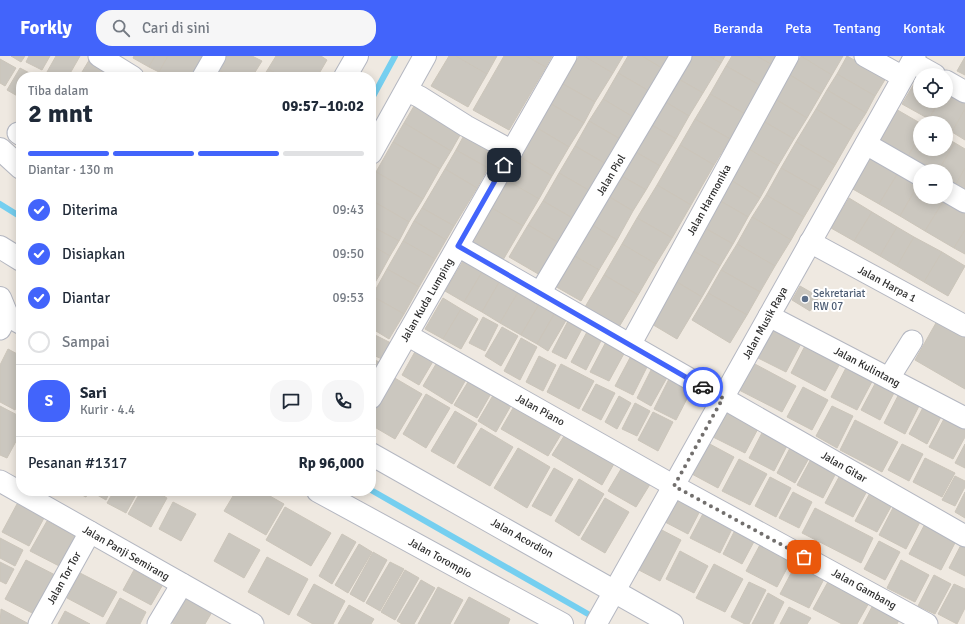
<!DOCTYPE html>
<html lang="id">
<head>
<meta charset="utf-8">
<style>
	:root { --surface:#fff; --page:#f6f6f7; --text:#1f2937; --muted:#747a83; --line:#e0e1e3; --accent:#4264fb }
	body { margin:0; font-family:Signika,sans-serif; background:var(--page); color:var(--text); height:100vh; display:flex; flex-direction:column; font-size:15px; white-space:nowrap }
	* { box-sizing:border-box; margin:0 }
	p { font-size:13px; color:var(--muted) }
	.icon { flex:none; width:22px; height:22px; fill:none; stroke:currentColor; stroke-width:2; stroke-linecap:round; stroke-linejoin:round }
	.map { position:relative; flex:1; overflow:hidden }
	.side { position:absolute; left:16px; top:16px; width:360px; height:424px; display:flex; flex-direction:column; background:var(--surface); border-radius:16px; box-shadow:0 2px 10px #0003 }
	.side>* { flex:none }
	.buttons { position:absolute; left:913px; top:12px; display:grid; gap:8px }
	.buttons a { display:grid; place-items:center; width:40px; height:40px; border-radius:50%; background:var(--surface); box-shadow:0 2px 10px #0003; font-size:20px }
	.pin { position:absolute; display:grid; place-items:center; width:34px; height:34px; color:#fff; margin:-17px; border-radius:8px; box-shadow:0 2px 6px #0006 }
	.courier { position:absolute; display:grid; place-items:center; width:40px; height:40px; margin:-20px; border:3px solid #4264fb; border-radius:50%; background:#fff; color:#222; box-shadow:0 1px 5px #0007 }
	.headline em { font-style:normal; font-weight:800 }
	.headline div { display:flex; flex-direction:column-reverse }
	.headline { display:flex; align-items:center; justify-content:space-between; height:68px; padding:0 12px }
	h1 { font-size:26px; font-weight:800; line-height:30px }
	.bar { display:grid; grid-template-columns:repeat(4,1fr); gap:6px 4px; align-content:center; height:48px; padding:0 12px }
	.bar i { height:5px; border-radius:3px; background:var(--line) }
	.bar .current { background:var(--accent) }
	.bar p { grid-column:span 4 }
	.line { display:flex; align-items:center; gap:10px; padding:0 12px; border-top:1px solid var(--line) }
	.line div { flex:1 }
	.round { display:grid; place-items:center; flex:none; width:42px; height:42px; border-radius:16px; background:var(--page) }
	ol { padding:0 12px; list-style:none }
	li { display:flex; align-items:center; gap:12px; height:44px }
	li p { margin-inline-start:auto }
	li .icon { padding:4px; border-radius:50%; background:var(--accent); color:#fff; stroke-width:4 }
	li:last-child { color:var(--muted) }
	li i { width:22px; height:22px; border:2px solid var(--line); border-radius:50% }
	header { display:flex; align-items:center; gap:24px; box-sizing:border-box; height:56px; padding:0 20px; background:var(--accent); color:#fff }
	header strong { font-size:19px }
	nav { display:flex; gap:22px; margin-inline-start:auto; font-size:14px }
	.search { width:280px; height:36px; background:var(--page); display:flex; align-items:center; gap:10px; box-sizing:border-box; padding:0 14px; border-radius:16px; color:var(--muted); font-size:15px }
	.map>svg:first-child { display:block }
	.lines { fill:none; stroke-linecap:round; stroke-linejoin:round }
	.stream { stroke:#75cff0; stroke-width:6 }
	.building { fill:#cbc7bf; stroke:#cbc5ba }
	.street-casing { stroke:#b4b7c1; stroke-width:23 }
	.secondary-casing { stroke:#b4b7c1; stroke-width:24 }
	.street { stroke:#fff; stroke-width:21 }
	.secondary { stroke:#fff; stroke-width:22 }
	.done { stroke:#726f6d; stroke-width:4; stroke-dasharray:0 7.2 }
	.route { stroke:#4264fb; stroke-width:5 }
	.service-dot { fill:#5c6f8a; stroke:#fff; stroke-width:1.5 }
	.labels { text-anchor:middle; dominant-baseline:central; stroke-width:4; stroke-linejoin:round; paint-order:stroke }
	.street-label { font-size:11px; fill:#2e2e2e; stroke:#fff }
	.service-label { font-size:11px; fill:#4e5e75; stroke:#fff; text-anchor:start }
</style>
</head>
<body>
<header>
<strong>Forkly</strong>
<div class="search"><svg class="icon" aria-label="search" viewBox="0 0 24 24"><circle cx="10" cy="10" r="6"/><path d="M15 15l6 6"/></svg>Cari di sini</div>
<nav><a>Beranda</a><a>Peta</a><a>Tentang</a><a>Kontak</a></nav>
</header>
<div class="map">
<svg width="965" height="568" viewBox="0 0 965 568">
	<rect width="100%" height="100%" fill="#efe9e1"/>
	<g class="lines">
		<g class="stream">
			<path d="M371,44l24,-44"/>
			<path d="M0,148l21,13"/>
			<path d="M371,434l224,128"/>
		</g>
	</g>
	<g class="building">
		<path d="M11,0h14l-4,6z"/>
		<path d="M29,0h21l-8,14 -16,-8z"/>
		<path d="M56,0h24l-12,21h-12l-9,-5z"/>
		<path d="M134,0h21l-6,11 -16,-9z"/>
		<path d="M155,0h13l-9,16 -10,-5z"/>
		<path d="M168,0h35l-4,21h-32l-8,-5z"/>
		<path d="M223,0h29l10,5 -10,16h-21l-15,-9z"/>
		<path d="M276,0h45l6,4 -10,17h-35l-14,-8z"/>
		<path d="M449,0h7l31,18 -19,33 -37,-21z"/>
		<path d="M456,0h41l-10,18z"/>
		<path d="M504,0h22l20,11 -37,63 -36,-20z"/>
		<path d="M526,0h26l-6,11z"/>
		<path d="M579,0h5l29,17 -18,29 -32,-18z"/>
		<path d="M584,0h39l-10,17z"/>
		<path d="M628,0h14l20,12 -13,23 -31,-18z"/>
		<path d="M642,0h27l-7,12z"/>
		<path d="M688,0h21l12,7 -18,30 -28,-16z"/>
		<path d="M709,0h16l-4,7z"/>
		<path d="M732,0h25l16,9 -12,21 -35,-20z"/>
		<path d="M757,0h21l-5,9z"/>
		<path d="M801,0l31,19 -11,19 -31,-19z"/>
		<path d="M801,0h42l-11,19z"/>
		<path d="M847,0l39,22 -11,18 -38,-22z"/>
		<path d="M91,1l15,9 -6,11h-21z"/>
		<path d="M965,1v18l-8,-4z"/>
		<path d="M0,3l16,9 -11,18 -5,-3z"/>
		<path d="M726,10l35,20 -16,28 -35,-20z"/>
		<path d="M20,12l17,9h-16v21l-14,-8z"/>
		<path d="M216,12l15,9h-20z"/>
		<path d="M268,13l14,8h-19z"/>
		<path d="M923,13l-3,6v26h19l-10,18 -27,-15z"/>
		<path d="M618,17l31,18 -16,26 -30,-18z"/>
		<path d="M837,18l38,22 -9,17 -39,-23z"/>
		<path d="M790,19l31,19 -14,24 -32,-19z"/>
		<path d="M675,21l28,16 -14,23 -27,-16z"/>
		<path d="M563,28l32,18 -11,21 -33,-19z"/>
		<path d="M946,33l19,4v16l-13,23 -6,-3v-6h-11l-6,-4 10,-18h7z"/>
		<path d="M827,34l39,23 -12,19 -38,-23z"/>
		<path d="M710,38l35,20 -15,25 -35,-20z"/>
		<path d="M603,43l30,18 -13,22 -31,-18z"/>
		<path d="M775,43l32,19 -13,21 -31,-18z"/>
		<path d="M662,44l27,16 -13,23 -28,-16z"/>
		<path d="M417,45l47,27 -13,23 -47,-28z"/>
		<path d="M551,48l33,19 -15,24 -32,-19z"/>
		<path d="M894,52l26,15v13l-13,22 -32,-18z"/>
		<path d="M816,53l38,23 -19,33 -39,-23z"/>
		<path d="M965,53v31l-13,-8z"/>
		<path d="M695,63l35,20 -16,26 -34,-20z"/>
		<path d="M589,65l31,18 -14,25 -31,-18z"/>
		<path d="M763,65l31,18 -16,27 -31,-18z"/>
		<path d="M404,67l47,28 -11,18 -47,-27z"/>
		<path d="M648,67l28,16 -16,27 -28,-16z"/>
		<path d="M468,72l33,18 -13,22 -32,-18z"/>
		<path d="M537,72l32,19 -17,29 -32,-19z"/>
		<path d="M920,80v13h26v-11l9,5 -17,28h-9l-22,-13z"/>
		<path d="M393,86l47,27 -17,30 -47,-27z"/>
		<path d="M796,86l39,23 -15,25 -39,-22z"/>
		<path d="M955,87l10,6v19l-10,18 -9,-5v-10h-8z"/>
		<path d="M680,89l34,20 -23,40 -34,-20z"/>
		<path d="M575,90l31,18 -16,27 -31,-18z"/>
		<path d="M747,92l31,18 -18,32 -31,-19z"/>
		<path d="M456,94l32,18 -11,20 -32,-19z"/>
		<path d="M632,94l28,16 -14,24 -28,-16z"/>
		<path d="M520,101l32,19 -13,23 -33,-19z"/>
		<path d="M870,101l28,16 -19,31 -28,-16z"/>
		<path d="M781,112l39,22 -16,27 -38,-22z"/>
		<path d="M965,112v24l-10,-6z"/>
		<path d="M445,113l32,19 -23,38 -32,-18z"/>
		<path d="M376,116l47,27 -14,23 -38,-22v-20z"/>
		<path d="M559,117l31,18 -16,28 -31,-18z"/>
		<path d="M898,117l20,12 -18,31 -21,-12z"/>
		<path d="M618,118l28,16 -13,21 -27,-16z"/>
		<path d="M729,123l31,19 -12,19 -31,-18z"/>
		<path d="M506,124l33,19 -16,27 -33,-19z"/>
		<path d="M657,129l34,20 -19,33 -35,-20z"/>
		<path d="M918,129l2,1v11h20l4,3 -19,31 -25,-15z"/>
		<path d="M606,139l27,16 -16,29 -28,-17z"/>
		<path d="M766,139l38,22 -13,23 -39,-23z"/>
		<path d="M849,142l23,14 -18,29 -23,-13z"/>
		<path d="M717,143l31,18 -15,27 -32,-18z"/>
		<path d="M371,144l38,22 -10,19 -28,-15z"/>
		<path d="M944,144l21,12v18l-11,18 -29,-17z"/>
		<path d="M543,145l31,18 -15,24 -31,-18z"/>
		<path d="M490,151l33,19 -20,34 -33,-18z"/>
		<path d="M422,152l32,18 -8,14 -32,-19z"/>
		<path d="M872,156l25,15 -17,29 -26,-15z"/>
		<path d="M752,161l39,23 -16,26 -38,-22z"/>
		<path d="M637,162l35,20 -16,26 -34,-20z"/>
		<path d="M414,165l32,19 -11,19 -32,-18z"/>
		<path d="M589,167l28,17 -18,30 -28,-16z"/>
		<path d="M528,169l31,18 -19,32 -31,-18z"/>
		<path d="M371,170l28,15 -9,15 -19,-11z"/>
		<path d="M701,170l32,18 -13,22 -32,-18z"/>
		<path d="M897,171l17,10 -17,29 -17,-10z"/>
		<path d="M965,174v24l-11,-6z"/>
		<path d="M914,181l28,15 -18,30 -27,-16z"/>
		<path d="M403,185l32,18 -16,28 -32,-18z"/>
		<path d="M622,188l34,20 -18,31 -34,-20z"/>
		<path d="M737,188l38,22 -15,26 -39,-22z"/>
		<path d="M371,189l19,11 -11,20 -8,-4z"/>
		<path d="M688,192l32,18 -18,31 -32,-19z"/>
		<path d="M942,196l23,14 -17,30 -24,-14z"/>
		<path d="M571,198l28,16 -18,31 -28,-16z"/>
		<path d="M465,202l19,11 -20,33 -19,-11z"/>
		<path d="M387,213l32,18 -15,27 -32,-18z"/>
		<path d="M484,213l17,10 -19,33 -18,-10z"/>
		<path d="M721,214l39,22 -13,23 -39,-22z"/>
		<path d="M371,216l8,4 -8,13z"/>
		<path d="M604,219l34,20 -19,32 -34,-20z"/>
		<path d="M670,222l32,19 -25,42 -32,-19z"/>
		<path d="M501,223l19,10 -20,34 -18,-11z"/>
		<path d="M800,230l19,11 -9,14 -18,-11z"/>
		<path d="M520,233l21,12 -20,34 -21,-12z"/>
		<path d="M708,237l39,22 -17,28 -38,-23z"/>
		<path d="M372,240l32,18 -15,25 -18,-11z"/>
		<path d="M443,242l18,11 -18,30 -18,-10z"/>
		<path d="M541,245l15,10 -19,33 -16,-9z"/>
		<path d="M461,253l17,10 -17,30 -18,-10z"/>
		<path d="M556,255l12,6 -20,34 -11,-7z"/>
		<path d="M941,258l24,13v62l-50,-29z"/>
		<path d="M483,261l15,8 -13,26 -16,-8z"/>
		<path d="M568,265l14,8 -16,30 -14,-7z"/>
		<path d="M777,265l28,15 -19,36 -28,-14z"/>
		<path d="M502,271l16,9 -17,30 -16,-10z"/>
		<path d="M588,274l15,7 -17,33 -15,-8z"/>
		<path d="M371,277l22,11 -9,16 -13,-6z"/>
		<path d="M521,282l16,9 -17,33 -16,-9z"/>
		<path d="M608,282l19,10 -18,33 -19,-9z"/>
		<path d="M808,284l35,18 -18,33 -34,-18z"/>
		<path d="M417,292l18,10 -16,27 -17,-10z"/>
		<path d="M8,293l13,7v42l-6,12 -15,-8v-37z"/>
		<path d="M632,298l17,9 -16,32 -18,-9z"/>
		<path d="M539,300l17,9 -13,26 -17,-9z"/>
		<path d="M371,302l12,6 -12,19z"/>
		<path d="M439,303l29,17 -16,28 -29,-18z"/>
		<path d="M850,304l26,14 -19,36 -26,-13z"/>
		<path d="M753,307l43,23 -14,26 -43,-22z"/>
		<path d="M561,308l33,17 -15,28 -32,-17z"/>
		<path d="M653,310l16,8 -18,32 -14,-8z"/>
		<path d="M393,321l29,17 -27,45 -24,-14v-11z"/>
		<path d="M471,321l22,13 -16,28 -23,-13z"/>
		<path d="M670,321l22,12 -16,31 -22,-11z"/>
		<path d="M877,324l19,9 -16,31 -19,-10z"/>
		<path d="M596,328l19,9 -14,27 -19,-10z"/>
		<path d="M803,331l25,13 -16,30 -25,-13z"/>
		<path d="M901,334l21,10 -17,34 -21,-11z"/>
		<path d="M495,336l18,10 -17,30 -18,-11z"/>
		<path d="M426,338l24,14 -24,40 -23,-14z"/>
		<path d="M619,340l12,7 -14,26 -12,-7z"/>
		<path d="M927,344l18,9 -18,35 -18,-10z"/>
		<path d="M516,347l47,28 -15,25 -47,-27z"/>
		<path d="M635,347l15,8 -13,25 -15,-7z"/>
		<path d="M0,350l21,11v15l-14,26 -7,-3z"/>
		<path d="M832,350l21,10 -16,32 -21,-12z"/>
		<path d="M728,353l32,16 -15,28 -32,-16z"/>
		<path d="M455,355l22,13 -23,40 -23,-13z"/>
		<path d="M653,356l20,10 -15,29 -20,-11z"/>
		<path d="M945,361l20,11v9l-12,22 -24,-12z"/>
		<path d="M855,364l43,22 -16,30 -42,-22z"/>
		<path d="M481,372l32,19 -23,39 -33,-19z"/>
		<path d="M764,373l25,13 -15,29 -25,-13z"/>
		<path d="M566,377l49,29 -13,23 -50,-30z"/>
		<path d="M706,386l28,15 -16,31 -28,-15z"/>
		<path d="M902,388l21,10 -14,27 -21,-11z"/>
		<path d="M965,388v24l-10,-5z"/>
		<path d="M518,392l32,19 -23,41 -33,-20z"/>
		<path d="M790,392l19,10 -14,25 -18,-10z"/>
		<path d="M925,402l30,15 -13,24 -29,-15z"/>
		<path d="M739,403l28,15 -17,31 -28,-14z"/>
		<path d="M811,403l25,14 -13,25 -26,-13z"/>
		<path d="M624,408l28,17 -16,26 -28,-16z"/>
		<path d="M554,412l19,11 -22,37 -19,-10z"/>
		<path d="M955,420l10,5v6l-10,19 -13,-6z"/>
		<path d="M770,421l21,11 -15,29 -21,-11z"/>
		<path d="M839,421l28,14 -14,26 -28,-14z"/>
		<path d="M579,423l25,15 -25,42 -24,-15z"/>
		<path d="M74,435h15l-3,6z"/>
		<path d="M93,435h17l-4,9 -14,-8z"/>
		<path d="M114,435h24l-12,22 -19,-10z"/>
		<path d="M141,435h14l12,7 -16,29 -23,-13z"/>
		<path d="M236,435h25l23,13 -18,31 -42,-24z"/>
		<path d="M871,435l22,12 -16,29 -22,-11z"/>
		<path d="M793,436l19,10 -13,26 -20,-10z"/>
		<path d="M965,436v26l-10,-6z"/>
		<path d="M679,439l23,12 -14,27 -23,-12z"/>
		<path d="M605,442l24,14 -24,41 -24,-14z"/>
		<path d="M173,446l23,12 -15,27 -22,-12z"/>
		<path d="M17,448l27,14 -15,28 -27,-14z"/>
		<path d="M894,450l27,14 -15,29 -27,-14z"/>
		<path d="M285,451l46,26 -20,33 -45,-26z"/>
		<path d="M706,452l29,15 -15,30 -30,-15z"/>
		<path d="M815,452l58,30 -12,25 -59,-30z"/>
		<path d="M47,465l33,18 -15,30 -35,-18z"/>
		<path d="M926,466l31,17 -16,31 -32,-16z"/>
		<path d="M737,470l20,10 -15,28 -19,-10z"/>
		<path d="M656,471l25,13 -21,41 -25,-13z"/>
		<path d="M229,477l31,17 -16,28 -30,-17z"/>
		<path d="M342,478l14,8 -24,42 -13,-8z"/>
		<path d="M0,482l23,12 -8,16 -15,-8z"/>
		<path d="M762,485l31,16 -16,30 -31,-16z"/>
		<path d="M879,485l21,11 -15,28 -21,-11z"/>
		<path d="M962,487l3,2v31l-16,-8z"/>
		<path d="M359,488l13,8 -24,41 -13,-8z"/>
		<path d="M680,495l28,15 -14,27 -28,-14z"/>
		<path d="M373,496l14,8 -23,42 -14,-8z"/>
		<path d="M267,501l41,22 -19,36 -41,-23z"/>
		<path d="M26,504l33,17 -21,39 -33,-17z"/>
		<path d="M901,504l28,15 -14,27 -28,-14z"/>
		<path d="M0,506l14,7 -8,15 -6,-3z"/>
		<path d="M390,506l14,7 -24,42 -14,-8z"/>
		<path d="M797,506l28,15 -16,31 -29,-14z"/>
		<path d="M714,508l29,15 -18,33 -29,-14z"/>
		<path d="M134,514l28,16 -11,19 -28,-15z"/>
		<path d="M405,514l14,8 -24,42 -14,-8z"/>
		<path d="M80,517l37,19 -14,25 -36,-19z"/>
		<path d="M934,519l17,9 -16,30 -17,-8z"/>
		<path d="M421,524l14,8 -21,36h-12l-5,-3z"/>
		<path d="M829,524l41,21 -13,23h-15l-29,-15z"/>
		<path d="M749,526l17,8 -17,34h-4l-14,-7z"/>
		<path d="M314,528l31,17 -12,23h-20l-16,-9z"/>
		<path d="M954,528l11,5v19l-8,16 -19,-10z"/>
		<path d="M438,531l25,13 -13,24h-32z"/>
		<path d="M768,537l16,9 -11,22h-21z"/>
		<path d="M183,539l29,17 -7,12h-31l-5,-3z"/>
		<path d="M469,541l41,22 -2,5h-54z"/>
		<path d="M120,542l26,14 -6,12h-34z"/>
		<path d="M874,547l27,13 -4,8h-34z"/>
		<path d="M349,549l25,14 -3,5h-33z"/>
		<path d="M789,551l22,11 -4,6h-27z"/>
		<path d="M1,553l28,15h-29z"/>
		<path d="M65,555l25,13h-32z"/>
	</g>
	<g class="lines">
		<g class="street-casing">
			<g id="street">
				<path d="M99,0l34,21"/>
				<path d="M865,0l38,21"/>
				<path d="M912,6l23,13"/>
				<path d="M203,21l12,-21"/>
				<path d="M946,25l19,11"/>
				<path d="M406,34l14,7 46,29 46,25"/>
				<path d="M18,77l3,2"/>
				<path d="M866,88l54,31"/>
				<path d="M946,135l19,11"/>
				<path d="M810,186l155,84"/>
				<path d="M458,190l265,152 242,138"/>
				<path d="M540,237l141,-237"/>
				<path d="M769,260l196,102"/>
				<path d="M0,273l7,-14"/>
				<path d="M407,279l267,151 253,138"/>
				<path d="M630,289l158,-289"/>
				<path d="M889,322l23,-37"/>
				<path d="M371,342l195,-342"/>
				<path d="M0,425l253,143"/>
				<path d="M39,568l51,-92"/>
				<path d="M158,568l24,-40"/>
				<path d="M596,568l319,-568"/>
			</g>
		</g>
		<g class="secondary-casing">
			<g id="secondary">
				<path d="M345,21l12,-21"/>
				<path d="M0,93l21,19"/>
				<path d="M371,97l54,-97"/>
				<path d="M0,191l21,13"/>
				<path d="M0,242l7,17 14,8"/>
				<path d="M371,398l301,170"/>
				<path d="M318,435l244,133"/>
			</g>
		</g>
		<use href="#street" class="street"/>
		<use href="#secondary" class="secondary"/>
	</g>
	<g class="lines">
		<path class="done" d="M703,331l20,11 -49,88 130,71"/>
		<path class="route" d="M504,109l-46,81 245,141"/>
	</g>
	<circle class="service-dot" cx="805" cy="243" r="4"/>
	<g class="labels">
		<g class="street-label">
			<text transform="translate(611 119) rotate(-59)">Jalan Piol</text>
			<text transform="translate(709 144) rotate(-61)">Jalan Harmonika</text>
			<text transform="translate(887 228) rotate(28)">Jalan Harpa 1</text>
			<text transform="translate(427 244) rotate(-60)">Jalan Kuda Lumping</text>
			<text transform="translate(765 267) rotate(-61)">Jalan Musik Raya</text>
			<text transform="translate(867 311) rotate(28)">Jalan Kulintang</text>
			<text transform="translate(540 354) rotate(29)">Jalan Piano</text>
			<text transform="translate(844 411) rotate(30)">Jalan Gitar</text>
			<text transform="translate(522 482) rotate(29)">Jalan Acordion</text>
			<text transform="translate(126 497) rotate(30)">Jalan Panji Semirang</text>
			<text transform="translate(440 502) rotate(29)">Jalan Torompio</text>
			<text transform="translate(64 522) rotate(-61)">Jalan Tor Tor</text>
			<text transform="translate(864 533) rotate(29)">Jalan Gambang</text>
		</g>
		<g class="service-label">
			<text x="813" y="237">Sekretariat<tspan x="813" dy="13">RW 07</tspan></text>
		</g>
	</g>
</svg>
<div class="buttons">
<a><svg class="icon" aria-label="locate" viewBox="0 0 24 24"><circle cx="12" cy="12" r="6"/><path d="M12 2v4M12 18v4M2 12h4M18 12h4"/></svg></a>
<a>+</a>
<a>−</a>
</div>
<div class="pin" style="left:804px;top:501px;background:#ea580c"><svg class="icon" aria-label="bag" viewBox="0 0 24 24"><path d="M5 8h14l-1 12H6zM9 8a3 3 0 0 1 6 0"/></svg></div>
<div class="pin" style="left:504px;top:109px;background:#1f2937"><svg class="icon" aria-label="home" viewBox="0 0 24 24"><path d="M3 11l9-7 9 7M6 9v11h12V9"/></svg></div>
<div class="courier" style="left:703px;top:331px"><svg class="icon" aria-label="car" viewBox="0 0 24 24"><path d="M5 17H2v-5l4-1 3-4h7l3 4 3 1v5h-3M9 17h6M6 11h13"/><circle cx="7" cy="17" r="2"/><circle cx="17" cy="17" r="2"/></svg></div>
<section class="side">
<div class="headline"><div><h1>2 mnt</h1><p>Tiba dalam</p></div><em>09:57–10:02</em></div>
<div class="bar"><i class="current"></i><i class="current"></i><i class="current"></i><i></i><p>Diantar · 130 m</p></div>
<ol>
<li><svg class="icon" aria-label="check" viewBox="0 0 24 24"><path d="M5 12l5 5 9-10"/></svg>Diterima<p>09:43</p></li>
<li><svg class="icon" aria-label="check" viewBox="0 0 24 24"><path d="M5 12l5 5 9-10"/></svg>Disiapkan<p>09:50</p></li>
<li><svg class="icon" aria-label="check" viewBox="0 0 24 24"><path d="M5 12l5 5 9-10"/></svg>Diantar<p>09:53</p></li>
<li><i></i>Sampai</li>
</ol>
<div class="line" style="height:72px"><b class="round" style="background:var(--accent);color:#fff">S</b><div><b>Sari</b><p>Kurir · 4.4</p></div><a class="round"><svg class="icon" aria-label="chat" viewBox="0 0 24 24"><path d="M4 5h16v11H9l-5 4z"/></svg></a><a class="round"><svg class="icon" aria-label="phone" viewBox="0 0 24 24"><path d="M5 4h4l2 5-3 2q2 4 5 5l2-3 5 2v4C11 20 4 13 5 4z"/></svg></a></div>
<div class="line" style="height:52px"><div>Pesanan #1317</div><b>Rp 96,000</b></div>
</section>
</div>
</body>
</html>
